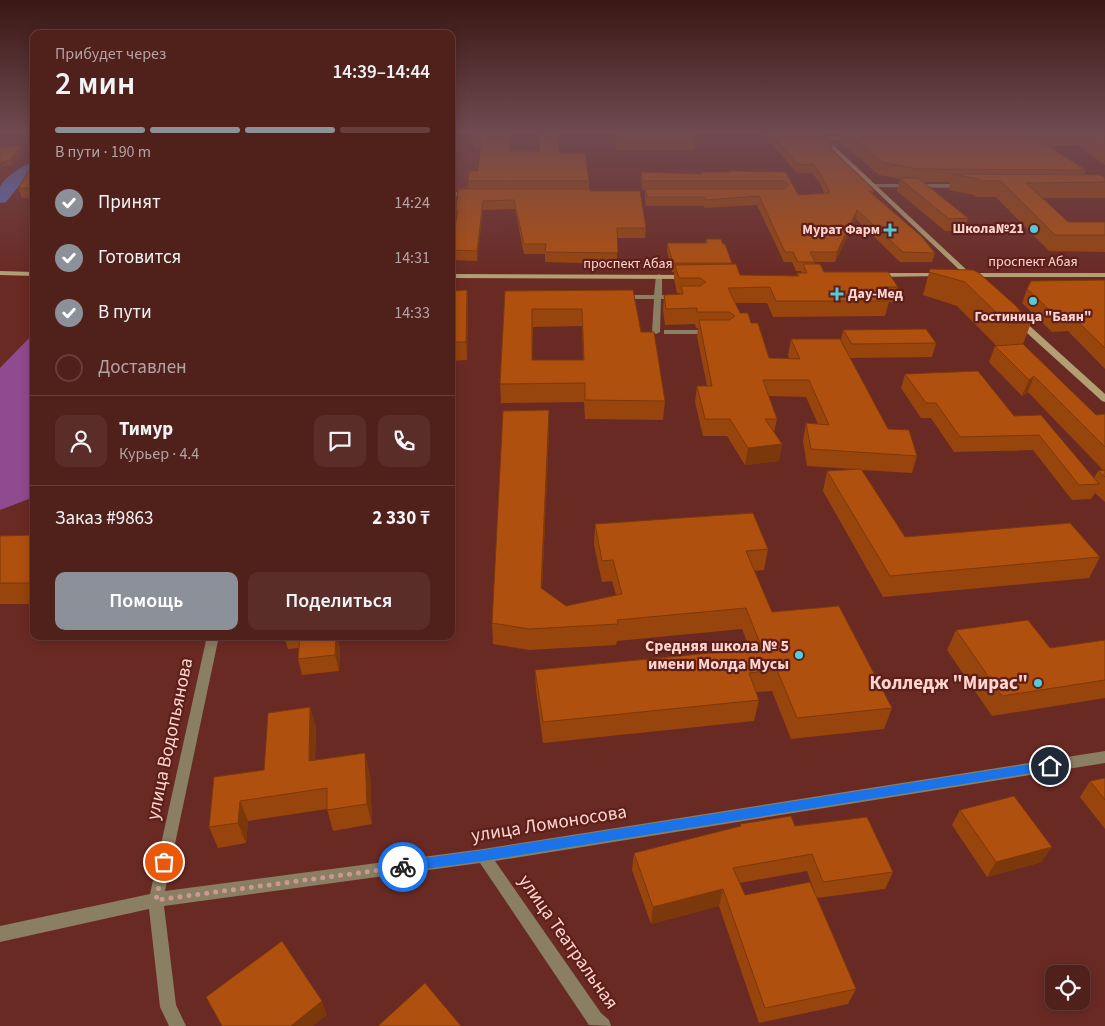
<!DOCTYPE html>
<html lang="ru">
<head>
<meta charset="utf-8">
<style>
	:root { --surface:#50201b; --page:#5a2d28; --text:#f1f3f6; --muted:#b4a3a3; --line:#673e3a; --accent:#8c9099 }
	body { margin:0; font-family:"Source Sans 3",sans-serif; background:var(--page); color:var(--text); height:100vh; display:flex; flex-direction:column; font-size:19px; white-space:nowrap }
	* { box-sizing:border-box; margin:0 }
	p { font-size:16px; color:var(--muted) }
	.icon { flex:none; width:28px; height:28px; fill:none; stroke:currentColor; stroke-width:2; stroke-linecap:round; stroke-linejoin:round }
	.map { position:relative; flex:1; overflow:hidden }
	.panel { position:absolute; left:30px; top:30px; width:425px; height:610px; display:flex; flex-direction:column; background:var(--surface); border-radius:10px; box-shadow:0 2px 12px #0003,0 0 0 1px var(--line) }
	.panel>* { flex:none }
	.controls { position:absolute; left:1045px; top:965px; display:grid; gap:10px }
	.controls a { display:grid; place-items:center; width:45px; height:45px; border-radius:10px; background:var(--surface); box-shadow:0 2px 12px #0003,0 0 0 1px var(--line); font-size:25px }
	.pin { position:absolute; display:grid; place-items:center; width:42px; height:42px; color:#fff; margin:-21px; border:2px solid #fff; border-radius:50%; box-shadow:0 1px 5px #0007 }
	.courier { position:absolute; display:grid; place-items:center; width:50px; height:50px; margin:-25px; border:4px solid #1a73e8; border-radius:50%; background:#fff; color:#222; box-shadow:0 1px 6px #0007 }
	.headline em { font-style:normal; font-weight:600 }
	.headline div { display:flex; flex-direction:column-reverse }
	.headline { display:flex; align-items:center; justify-content:space-between; height:85px; padding:0 25px }
	h1 { font-size:32px; font-weight:600; line-height:38px }
	.bar { display:grid; grid-template-columns:repeat(4,1fr); gap:8px 5px; align-content:center; height:60px; padding:0 25px }
	.bar i { height:6px; border-radius:4px; background:var(--line) }
	.bar .active { background:var(--accent) }
	.bar p { grid-column:span 4 }
	.line { display:flex; align-items:center; gap:12px; padding:0 25px; border-top:1px solid var(--line) }
	.line div { flex:1 }
	.round { display:grid; place-items:center; flex:none; width:52px; height:52px; border-radius:10px; background:var(--page) }
	ol { padding:0 25px; list-style:none }
	li { display:flex; align-items:center; gap:15px; height:55px }
	li p { margin-inline-start:auto }
	li .icon { padding:5px; border-radius:50%; background:var(--accent); color:#fff; stroke-width:4 }
	li:last-child { color:var(--muted) }
	li i { width:28px; height:28px; border:2px solid var(--line); border-radius:50% }
	.primary-button { display:flex; gap:10px; margin-top:auto; padding:10px 25px }
	.primary-button a { flex:1; height:58px; border-radius:10px; background:var(--accent); color:#fff; font-size:20px; font-weight:600; line-height:58px; text-align:center }
	.primary-button a+a { background:var(--page); color:var(--text) }
	.map>svg:first-child { display:block }
	.built { fill:#793029 }
	.green { fill:#904a90 }
	.lines { fill:none; stroke-linecap:round; stroke-linejoin:round }
	.river { fill:#5473cc; fill-rule:evenodd }
	.minor { fill:#8a7e63; fill-rule:evenodd }
	.secondary { fill:#b2a074; fill-rule:evenodd }
	.wall { fill:#97450d; fill-rule:evenodd }
	.shaded-wall { fill:#7b380a }
	.building { fill:#b0500f; stroke:#7b380a; fill-rule:evenodd }
	.route { fill:#1a73e8 }
	.done { stroke:#ca9993; stroke-width:5; stroke-dasharray:0 9 }
	.poi-dot { fill:#53cbdb; stroke:#5e1f1a; stroke-width:2 }
	.labels { text-anchor:middle; dominant-baseline:central; stroke-width:4.5; stroke-linejoin:round; paint-order:stroke }
	.far-poi-label { font-size:14px; font-weight:bold; fill:#fed5cf; stroke:#5e1f1a; text-anchor:end }
	.far-street-label { font-size:14px; fill:#fed5cf; stroke:#5e1f1a }
	.poi-label { font-size:16px; font-weight:bold; fill:#fed5cf; stroke:#5e1f1a; text-anchor:end }
	.near-poi-label { font-size:19px; font-weight:bold; fill:#fed5cf; stroke:#5e1f1a; text-anchor:end }
	.near-street-label { font-size:19px; fill:#fed5cf; stroke:#5e1f1a }
</style>
</head>
<body>
<div class="map">
<svg width="1105" height="1026" viewBox="0 0 1105 1026">
	<rect width="100%" height="100%" fill="#6a2a24"/>
	<path class="built" d="M451,133h6l10,17 62,-1 -6,45 -72,8z"/>
	<path class="green" d="M34,333v164l-34,13v-142z"/>
	<g class="lines">
		<path class="river" d="M34,162v13l-15,11 -13,16 -6,1c0,-4 0,-12 0,-16 4,-10 24,-22 34,-25z"/>
		<g class="minor">
			<path d="M854,136l2,3 -32,1 -3,-2 3,-2z"/>
			<path d="M872,184h91l3,2 -3,2 -89,-1 -2,-1z"/>
			<path d="M451,192h19l3,2 -3,2h-19z"/>
			<path d="M659,274l3,2v19h14l4,2 -4,2h-15l-1,33 -4,2 -4,-2 2,-33h-33l-4,-2 4,-2h33l2,-19z"/>
			<path d="M664,330h47l4,2 -4,2h-47z"/>
			<path d="M207,636h12l-54,255 318,-42 622,-98v12l-610,98 106,152 8,7 2,6 -22,-1 -109,-162 -316,43 12,99 10,21h-17l-9,-19 -11,-98 -149,33v-16l150,-32z"/>
		</g>
		<g class="secondary">
			<path d="M813,131h5l152,142h135v4h-131l-1,2h-4z"/>
			<path d="M0,271l34,1v4l-34,-1z"/>
			<path d="M940,273l2,1v2l-65,1 -3,-2 3,-2z"/>
			<path d="M451,274l237,1 3,2 -3,2 -237,-1z"/>
			<path d="M1016,319h6l83,75v8l-3,-1 -86,-78z"/>
		</g>
	</g>
	<g class="wall">
		<path d="M474,131l36,20 50,2 29,28v8l1,2 56,37 -1,10h-28v26l-72,-2v-8h-21l-9,-45 -32,1 -6,51 -25,-1 -1,-10 6,-30 -1,-10 13,-21 -1,-8 10,-10 2,-23h-6l-1,-9z"/>
		<path d="M613,131h79l3,10 -1,9h-78z"/>
		<path d="M760,131h48l25,12 -1,6 42,41 -1,4 62,59 -3,9h-32l-44,-43 -21,43h-20l-1,2 10,8 74,15 -4,15h-5l-4,14 -112,1 -6,-14h-32l5,10 11,10 18,35h20l-1,-3 3,-16 50,1 2,-10 93,13 -4,14 -82,1 38,71 29,27 -5,17 -50,-3 43,67 195,20 -11,21 -206,19 -60,-106 4,-20 27,-2 -47,-3 -4,-25 3,-18 12,1 -12,-27 -37,-1 8,23 -3,13 8,12 -3,17 -34,4 -18,-29h-24l-8,-34 2,-16h10l-10,-50 1,-8h-2l-1,-4 -30,1 -2,-15 1,-15 16,-1v-1h-3l-3,-14v-7h-2l-5,-21v-8h38l1,-4 17,5 9,19v1l8,11 56,1 1,-3h4v-2h-5l-4,-9h-8l-27,-57 -52,3 -2,-2h-57l-1,-8v-8h-2l-2,-10v-8l60,2 1,-2h27v-1l57,1 12,23 26,-2 -4,-10 -8,-10h-15z"/>
		<path d="M820,131h285v34l-27,-20 -31,1 39,24 -2,5 21,3v20h-62l25,24h37v30l-56,-1 -53,-54h-22v-2l-25,-5 1,-8h-27l45,36 -3,12 -20,1 -48,-40 3,-12 -21,-4 -39,-33 1,-7h-16z"/>
		<path d="M21,146l2,5 -11,14h-5l-7,4v-22z"/>
		<path d="M34,163v35h-12l-4,-10z"/>
		<path d="M930,269l49,4 52,50 -8,21 73,71 9,-1v88l-10,-9 -4,6 -19,1 -39,-50 -79,2 -23,-34h-10l-20,-30 4,-14 109,42 80,62 4,-7 5,-1 -75,-78 -6,4 -33,-34 6,-16h2l-40,-40 -34,-11z"/>
		<path d="M1105,280v89l-37,-38 -16,1 -30,-29 5,-14z"/>
		<path d="M467,290l1,18 -1,52 -16,1v-70z"/>
		<path d="M633,290l8,42 24,69 -2,19 -78,-1 -1,-17 -83,1 -1,-19 5,-93zM582,326l1,34h-51l1,-33z"/>
		<path d="M549,430l-7,159 24,17 50,-11 -4,-14 -10,1 -8,-37 1,-21 173,25 -4,21 -10,1 18,41 120,96 -8,21 -93,10 -19,-48 -16,1 3,8 -5,21 -211,22 -7,-52 -1,-21 215,-21 -8,-20 -125,12 -1,4 -87,5 -36,-6 -1,-21z"/>
		<path d="M34,535v69h-34v-68z"/>
		<path d="M956,630l94,18 55,-8v58l-113,18 -45,-66z"/>
		<path d="M284,636h53l3,13 -1,22 -37,4 -4,-16 1,-11 -11,1z"/>
		<path d="M310,707l6,21 -1,33 55,13 2,50 -39,7 -6,-22 -79,12 -2,22 -28,5 -9,-21 55,-57z"/>
		<path d="M1105,778v51l-25,-32 10,-16z"/>
		<path d="M960,810l82,52 -55,15 -35,-52z"/>
		<path d="M740,824l55,2 98,46 -8,17 -68,9 39,91 -8,15 -89,19 -40,-117 -68,18 -19,-54 2,-17 106,-27zM807,871l8,22 -70,2 -6,-12z"/>
	</g>
	<g class="shaded-wall">
		<path d="M455,131h5l-9,21v-13z"/>
		<path d="M512,131h2l-5,29v-9z"/>
		<path d="M21,146l2,5 -11,14 -2,-5z"/>
		<path d="M5,161l2,4 -7,4v-6z"/>
		<path d="M483,201v9l-6,51v-10z"/>
		<path d="M857,210l-1,9 -21,43 2,-10z"/>
		<path d="M467,290l1,18 -1,52 -1,-18z"/>
		<path d="M1034,376l-6,16 -6,4 7,-16z"/>
		<path d="M549,410v20l-8,179v-21z"/>
		<path d="M782,444l-3,17 -34,4 3,-17z"/>
		<path d="M336,636h1l3,13 -1,22 -4,-16z"/>
		<path d="M310,707l6,21 -1,54 -6,-21z"/>
		<path d="M365,753l5,21 2,50 -5,-20z"/>
		<path d="M240,801l8,20 -2,22 -8,-20z"/>
		<path d="M1052,847l-10,15 -55,15 9,-15z"/>
		<path d="M723,889l-4,17 -68,18 2,-17z"/>
		<path d="M322,1001l5,14 -14,11h-22z"/>
	</g>
	<g class="building">
		<path d="M451,131h4l-4,8z"/>
		<path d="M474,131h38l-3,20h31l-1,-20h18l3,22h25l4,28h-121l1,-10h9l3,-32h-8z"/>
		<path d="M615,131h77l3,10h-79z"/>
		<path d="M768,131h40l16,4 9,8 -4,4 45,43 -5,1 53,46 13,16 -32,-1 -46,-42 -20,42h-27l5,10h-17l-5,-10h-8l-26,-56 -53,4 -2,-3h-57l-2,-8h139l5,-4 -5,-4h-141l-2,-9 61,2v-2h28l-1,-1 57,1 12,23 32,-2 -9,-18 -8,-11 -14,1z"/>
		<path d="M845,131h260v17l-22,-15h-56l59,37 -168,-1 -36,-7z"/>
		<path d="M21,146l-11,14 -5,1 -5,2v-16z"/>
		<path d="M34,163v25h-16z"/>
		<path d="M953,174l147,1 5,3v4l-79,1 42,39h37v13h-50l-54,-54h-22v-2z"/>
		<path d="M901,178h17l50,40 -19,1 -49,-40z"/>
		<path d="M458,189h132v2h50l6,37h-29l1,25 -73,-1 1,-8h-22l-10,-44 -31,1 -6,50 -26,-1 7,-40h-2z"/>
		<path d="M706,239h15l2,5h2l7,19h-59l-6,-20h40z"/>
		<path d="M736,264l4,11 59,1 -2,-3h10l-4,-9h17l4,8h64l10,15h-17l9,14h-114l-6,-14 -42,1 12,25h8l3,10h7l11,35 31,1 -9,-20h49l48,90 21,1 8,26 -106,-7 -5,-26 23,2 -20,-45h-46l14,39h-12l17,25 -34,4 -18,-29h-25l-8,-33h15l-13,-66h30l6,-4 -6,-4h-32v-4l-31,1 -2,-14 19,-1 -2,-8h19l6,-4 -6,-4h-21l-4,-13z"/>
		<path d="M930,269l43,1 6,3 36,32 16,18h-24l-42,-41 -36,-10z"/>
		<path d="M1105,280v68l-32,-31 -15,1 -31,-29 4,-8z"/>
		<path d="M467,290l-1,52h-15v-51z"/>
		<path d="M633,290l8,42h13l11,69 -80,-1v-17l-85,1 5,-93zM532,309h50l2,51h-52z"/>
		<path d="M926,329l10,14 -84,1 -9,-14z"/>
		<path d="M1023,344l73,71 9,-1v33l-71,-71 -5,4 -34,-34z"/>
		<path d="M978,371l36,45 27,-1 58,69 -20,1 -40,-50 -79,2 -24,-34h-10l-21,-29z"/>
		<path d="M549,410l-8,178 25,18 56,-12 -9,-34 -11,1 -7,-37 158,-11 15,36 -22,2 26,61 67,-6 53,102 -95,10 -20,-48 -28,3 10,27 -216,22 -8,-52 227,-22 -16,-40 -129,12 1,4 -89,5 -37,-6 11,-212z"/>
		<path d="M861,469l44,68 165,-14 30,34 -210,19 -63,-105z"/>
		<path d="M1105,470v7l-7,-6z"/>
		<path d="M34,535v48h-34v-47z"/>
		<path d="M1028,620l22,28 55,-8v40l-103,16 -46,-66z"/>
		<path d="M300,636h36l-1,19 -37,4z"/>
		<path d="M310,707l-1,54 56,-8 2,51 -40,6v-22l-87,13 -2,22 -29,4 5,-50 50,-7 4,-57z"/>
		<path d="M1105,778v22l-15,-19z"/>
		<path d="M1014,796l38,51 -56,15 -36,-52z"/>
		<path d="M791,816l4,10 72,-9 26,55 -70,10 -11,-28 -79,14 12,27 65,-13 46,107 -91,19 -42,-119 -70,18 -19,-54 107,-27 -1,-2z"/>
		<path d="M282,941l40,60 -31,25h-69l-16,-29z"/>
		<path d="M425,983l36,43h-83z"/>
	</g>
	<linearGradient id="sky" x2="0" y2="1"><stop stop-color="#3a1714"/><stop offset="0.48" stop-color="#704a50"/><stop offset="1" stop-color="#704a50" stop-opacity="0"/></linearGradient>
	<rect width="1105" height="275" fill="url(#sky)"/>
	<path class="route" d="M1050,761l5,5 -5,4 -567,91 -80,11 -4,-1 -2,-4 2,-4 4,-2 80,-11z"/>
	<g class="lines">
		<path class="done" d="M164,862l-8,38 247,-33"/>
	</g>
	<g class="poi-dot">
		<circle cx="1034" cy="229" r="5"/>
		<path d="M887.5 222.5h5v5h5v5h-5v5h-5v-5h-5v-5h5z"/>
		<path d="M834.5 286.5h5v5h5v5h-5v5h-5v-5h-5v-5h5z"/>
		<circle cx="1033" cy="301" r="5"/>
		<circle cx="799" cy="655" r="5"/>
		<circle cx="1038" cy="683" r="5"/>
	</g>
	<g class="labels">
		<g class="far-poi-label">
			<text x="1024" y="229">Школа№21</text>
			<text x="880" y="230">Мурат Фарм</text>
			<text x="848" y="294" text-anchor="start">Дау-Мед</text>
			<text x="1033" y="317" text-anchor="middle">Гостиница "Баян"</text>
		</g>
		<g class="far-street-label">
			<text x="1033" y="262">проспект Абая</text>
			<text x="628" y="264">проспект Абая</text>
		</g>
		<g class="poi-label">
			<text x="789" y="646">Средняя школа № 5<tspan x="789" dy="18">имени Молда Мусы</tspan></text>
		</g>
		<g class="near-poi-label">
			<text x="1028" y="683">Колледж "Мирас"</text>
		</g>
		<g class="near-street-label">
			<text transform="translate(170 739) rotate(-78)">улица Водопьянова</text>
			<text transform="translate(549 824) rotate(-9)">улица Ломоносова</text>
			<text transform="translate(568 942) rotate(55)">улица Театральная</text>
		</g>
	</g>
</svg>
<div class="controls">
<a><svg class="icon" aria-label="locate" viewBox="0 0 24 24"><circle cx="12" cy="12" r="6"/><path d="M12 2v4M12 18v4M2 12h4M18 12h4"/></svg></a>
</div>
<div class="pin" style="left:164px;top:862px;background:#ea580c"><svg class="icon" aria-label="bag" viewBox="0 0 24 24"><path d="M5 8h14l-1 12H6zM9 8a3 3 0 0 1 6 0"/></svg></div>
<div class="pin" style="left:1050px;top:766px;background:#1f2937"><svg class="icon" aria-label="home" viewBox="0 0 24 24"><path d="M3 11l9-7 9 7M6 9v11h12V9"/></svg></div>
<div class="courier" style="left:403px;top:867px"><svg class="icon" aria-label="bike" viewBox="0 0 24 24"><circle cx="6" cy="16" r="4"/><circle cx="18" cy="16" r="4"/><path d="M6 16l4-8h5l3 8M10 8l3 8H6M13 5h3"/></svg></div>
<section class="panel">
<div class="headline"><div><h1>2 мин</h1><p>Прибудет через</p></div><em>14:39–14:44</em></div>
<div class="bar"><i class="active"></i><i class="active"></i><i class="active"></i><i></i><p>В пути · 190 m</p></div>
<ol>
<li><svg class="icon" aria-label="check" viewBox="0 0 24 24"><path d="M5 12l5 5 9-10"/></svg>Принят<p>14:24</p></li>
<li><svg class="icon" aria-label="check" viewBox="0 0 24 24"><path d="M5 12l5 5 9-10"/></svg>Готовится<p>14:31</p></li>
<li><svg class="icon" aria-label="check" viewBox="0 0 24 24"><path d="M5 12l5 5 9-10"/></svg>В пути<p>14:33</p></li>
<li><i></i>Доставлен</li>
</ol>
<div class="line" style="height:90px"><a class="round"><svg class="icon" aria-label="person" viewBox="0 0 24 24"><circle cx="12" cy="8" r="4"/><path d="M4 21q1-7 8-7t8 7"/></svg></a><div><b>Тимур</b><p>Курьер · 4.4</p></div><a class="round"><svg class="icon" aria-label="chat" viewBox="0 0 24 24"><path d="M4 5h16v11H9l-5 4z"/></svg></a><a class="round"><svg class="icon" aria-label="phone" viewBox="0 0 24 24"><path d="M5 4h4l2 5-3 2q2 4 5 5l2-3 5 2v4C11 20 4 13 5 4z"/></svg></a></div>
<div class="line" style="height:65px"><div>Заказ #9863</div><b>2 330 ₸</b></div>
<div class="primary-button"><a>Помощь</a><a>Поделиться</a></div>
</section>
</div>
</body>
</html>
